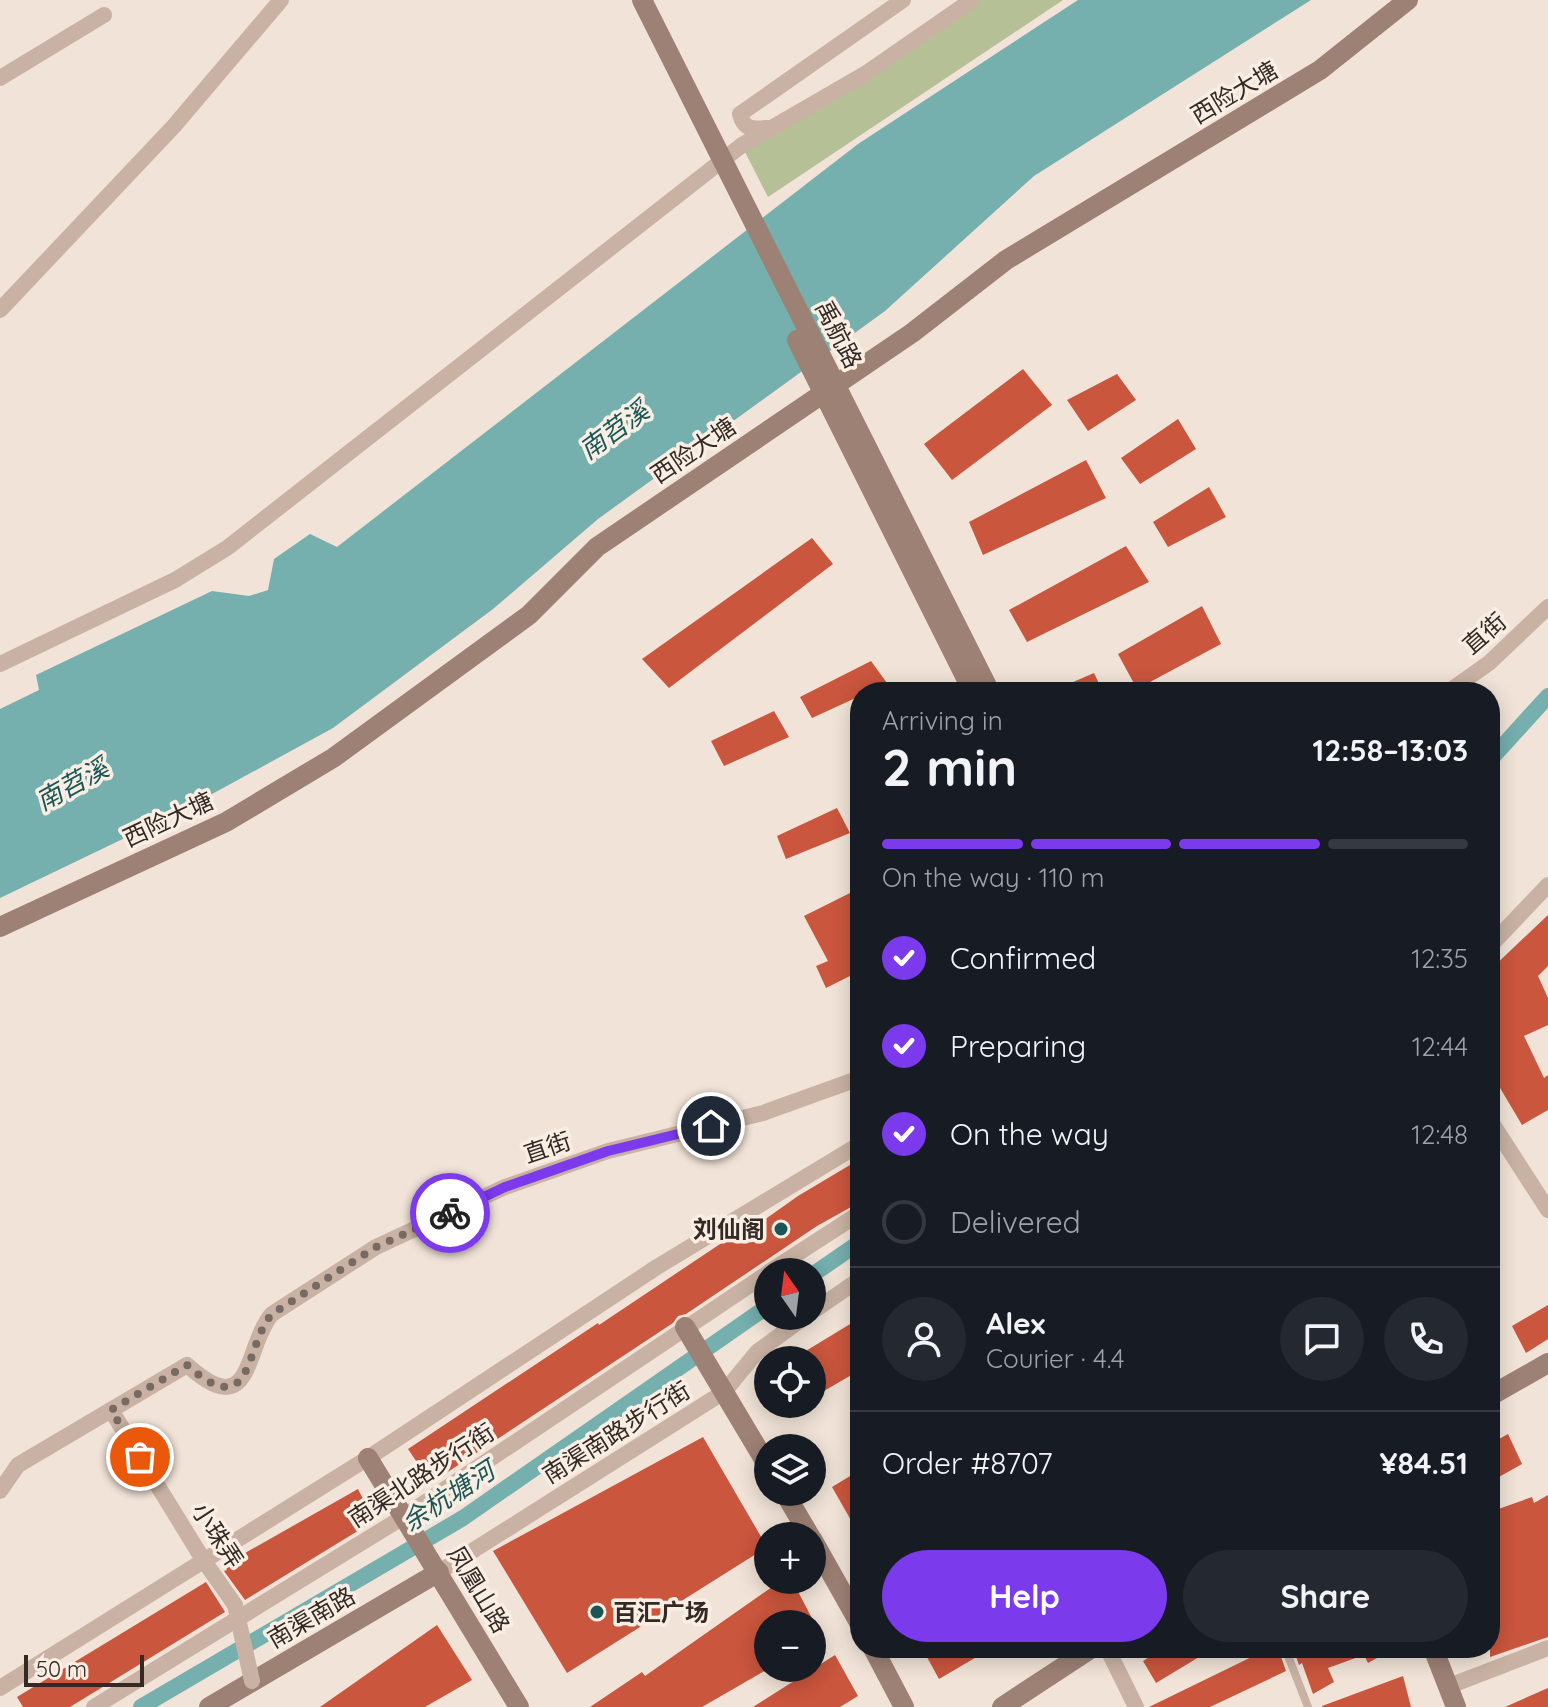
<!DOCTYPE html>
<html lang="en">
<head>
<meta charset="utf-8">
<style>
	:root { --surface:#171b24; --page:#242831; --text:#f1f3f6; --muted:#9ea1a6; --line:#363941; --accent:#7c3aed }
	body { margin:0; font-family:Quicksand,"Noto Sans SC",sans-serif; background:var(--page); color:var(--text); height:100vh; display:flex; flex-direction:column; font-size:30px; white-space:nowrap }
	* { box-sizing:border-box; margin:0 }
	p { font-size:26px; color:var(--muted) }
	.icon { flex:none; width:44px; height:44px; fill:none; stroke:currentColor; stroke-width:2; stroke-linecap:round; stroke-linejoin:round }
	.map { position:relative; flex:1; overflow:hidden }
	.side { position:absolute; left:850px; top:682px; width:650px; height:976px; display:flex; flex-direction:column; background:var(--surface); border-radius:32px; box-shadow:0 4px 20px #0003 }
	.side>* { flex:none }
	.needle { width:52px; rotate:346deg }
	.fabs { position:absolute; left:754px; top:1258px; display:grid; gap:16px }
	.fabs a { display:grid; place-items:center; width:72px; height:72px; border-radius:50%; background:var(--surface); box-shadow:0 4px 20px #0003; font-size:40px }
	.scale { position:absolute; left:24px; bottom:20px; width:120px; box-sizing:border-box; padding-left:8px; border:4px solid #342925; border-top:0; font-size:22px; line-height:28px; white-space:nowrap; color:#342925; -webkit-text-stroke:6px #f9eee3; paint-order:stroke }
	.pin { position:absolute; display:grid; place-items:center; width:68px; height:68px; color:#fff; margin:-34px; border:4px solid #fff; border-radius:50%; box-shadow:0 2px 8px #0007 }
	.courier { position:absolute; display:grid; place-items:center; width:80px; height:80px; margin:-40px; border:6px solid #7c3aed; border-radius:50%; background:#fff; color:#222; box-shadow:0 2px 10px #0007 }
	.headline em { font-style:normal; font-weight:800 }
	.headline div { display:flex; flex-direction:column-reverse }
	.headline { display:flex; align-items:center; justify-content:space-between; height:136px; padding:0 32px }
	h1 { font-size:52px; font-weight:800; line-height:60px }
	.bar { display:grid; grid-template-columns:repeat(4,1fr); gap:12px 8px; align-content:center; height:96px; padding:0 32px }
	.bar i { height:10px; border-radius:6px; background:var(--line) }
	.bar .selected { background:var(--accent) }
	.bar p { grid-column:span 4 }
	.line { display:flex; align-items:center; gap:20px; padding:0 32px; border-top:2px solid var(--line) }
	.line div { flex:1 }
	.round { display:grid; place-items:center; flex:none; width:84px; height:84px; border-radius:42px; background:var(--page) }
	ol { padding:0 32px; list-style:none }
	li { display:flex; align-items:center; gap:24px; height:88px }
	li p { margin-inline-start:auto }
	li .icon { padding:8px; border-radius:50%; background:var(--accent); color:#fff; stroke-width:4 }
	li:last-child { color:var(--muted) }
	li i { width:44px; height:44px; border:4px solid var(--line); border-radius:50% }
	.button { display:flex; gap:16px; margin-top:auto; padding:16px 32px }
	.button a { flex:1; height:92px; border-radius:48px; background:var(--accent); color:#fff; font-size:32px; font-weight:800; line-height:92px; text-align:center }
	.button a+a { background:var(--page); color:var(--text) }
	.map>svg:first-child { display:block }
	.green { fill:#b5c097 }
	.water { fill:#75afae }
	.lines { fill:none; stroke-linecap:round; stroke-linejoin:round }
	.canal { stroke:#75afae; stroke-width:16 }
	.building { fill:#ca563d }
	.lane { stroke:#c9b2a3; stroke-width:8 }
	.street { stroke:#c9b2a3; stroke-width:16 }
	.secondary { stroke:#9d8174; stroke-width:20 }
	.street-bridge { stroke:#c9b2a3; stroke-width:16 }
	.secondary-bridge { stroke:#9d8174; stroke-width:20 }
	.done { stroke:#766a63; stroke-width:8; stroke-dasharray:0 14.4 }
	.route { stroke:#7c3aed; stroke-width:10 }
	.poi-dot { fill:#1a5656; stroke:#f9eee3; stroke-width:3 }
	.labels { text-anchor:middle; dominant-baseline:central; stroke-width:7; stroke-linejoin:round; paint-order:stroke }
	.street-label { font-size:24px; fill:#342925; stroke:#f9eee3 }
	.poi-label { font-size:24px; font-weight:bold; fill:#342925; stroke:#f9eee3; text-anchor:end }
	.water-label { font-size:26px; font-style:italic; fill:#1a5656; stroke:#f9eee3 }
</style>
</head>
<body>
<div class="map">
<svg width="1548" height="1707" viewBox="0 0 1548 1707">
	<rect width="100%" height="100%" fill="#f1e3d7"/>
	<path class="green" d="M977,0h86l-295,197 -24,-47z"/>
	<path class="water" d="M1078,0h233l-277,176 -149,135 -287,208 -105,90 -160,119 -152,83 -181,87v-189l39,-19 -3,-15 176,-84 37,5 19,-6 6,-31 36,-25 27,13 521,-403z"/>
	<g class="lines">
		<g class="canal">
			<path d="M1490,760l58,-64"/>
			<path d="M812,1275l48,-33"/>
			<path d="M141,1707l322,-189 305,-212"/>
		</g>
	</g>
	<g class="building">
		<path d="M1023,369l29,36 -100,75 -28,-36z"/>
		<path d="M1117,374l19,26 -48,31 -21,-31z"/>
		<path d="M1178,419l18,30 -56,35 -19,-26z"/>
		<path d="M1086,460l20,38 -123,57 -14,-33z"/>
		<path d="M1209,487l17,30 -58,30 -15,-25z"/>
		<path d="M812,538l21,26 -164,124 -27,-29z"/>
		<path d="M1126,546l23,36 -122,60 -18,-32z"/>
		<path d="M1202,606l19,38 -84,45 -19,-35z"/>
		<path d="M871,661l16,22 -19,9h-8v4l-48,22 -12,-21z"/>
		<path d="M1094,673l9,19h-53z"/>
		<path d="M774,711l15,26 -65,29 -13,-25z"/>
		<path d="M837,808l13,25 -64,26 -9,-23z"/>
		<path d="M860,888v83l-34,17 -10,-22 12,-5 -24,-45z"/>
		<path d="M1548,915v51l-10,10 10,22v27l-24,11 20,42 4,-3v35l-26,15 -32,-54v-101z"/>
		<path d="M860,1159v43l-43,24 -131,88 -8,2 -5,7 -242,160 -23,-34 190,-126 1,2 148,-99 3,4 48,-34z"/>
		<path d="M1548,1305v34l-22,14 -14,-27z"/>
		<path d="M860,1318v52l-48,28v-38h-21z"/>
		<path d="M1508,1434l14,30 -32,18v-38z"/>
		<path d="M703,1437l64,110 -200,126 -74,-122z"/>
		<path d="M860,1470v66l-28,-49z"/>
		<path d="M358,1489l16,32 -129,79 -21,-29 3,-1 -3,-5z"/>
		<path d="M1548,1495v142l-58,20v-145l42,-15 2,6z"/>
		<path d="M782,1580h10l23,44h-47v45l-66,38h-112l52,-35 3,4z"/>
		<path d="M206,1582l19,30 -155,95h-47l-6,-10z"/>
		<path d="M437,1625l35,55 -47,27h-105z"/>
		<path d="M922,1648h70l-53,31z"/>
		<path d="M1163,1648h51l-58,35 -13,-22z"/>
		<path d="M1270,1648h8l8,23 -76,36h-61z"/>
		<path d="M1293,1648h102l-27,15 -4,-8 -36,13 6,14 -21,12 -11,-31 -3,2z"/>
		<path d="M835,1655l23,41 -18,11h-87z"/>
		<path d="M1403,1676l8,31h-89v-1z"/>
		<path d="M1548,1688v19h-43z"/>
	</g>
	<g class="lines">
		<path class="lane" d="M1285,1648l23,59"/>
		<g class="street">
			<path d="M0,78l104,-63"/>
			<path d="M767,128c-15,1 -23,2 -27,-14l163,-114"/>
			<path d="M0,310l174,-184 107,-126"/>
			<path d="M0,664l175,-84 52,-32 515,-403 123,-71 107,-74"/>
			<path d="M1448,692l41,-29 59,-56"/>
			<path d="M1490,946l58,-61"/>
			<path d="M1490,1120l58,90"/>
			<path d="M769,1272l91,-59"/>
			<path d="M812,1312l48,-33"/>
			<path d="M111,1410l93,151 31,44"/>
			<path d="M0,1491l18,-26 169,-100c67,60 57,-19 85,-51l104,-67 129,-60 103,-36 155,-38 97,-35"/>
			<path d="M439,1572l285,-180 33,-40 49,-36"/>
			<path d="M1107,1648l29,59"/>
			<path d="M1457,1683l91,-35"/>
			<path d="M0,1688l368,-230 289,-191 203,-123"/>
			<path d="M94,1707l311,-191 363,-243"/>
		</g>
		<g class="secondary">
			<path d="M0,927l226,-105 107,-64 196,-143 68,-68 315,-214 94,-73 314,-190 88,-70"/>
			<path d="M685,1327l83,139"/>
			<path d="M1490,1396l58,-33"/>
			<path d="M368,1458l151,249"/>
			<path d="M784,1492l26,44"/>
			<path d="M812,1539l48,85"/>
			<path d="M873,1648l31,59"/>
			<path d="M1433,1648l23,59"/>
			<path d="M209,1707l230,-135"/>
			<path d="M1002,1707l90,-59"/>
		</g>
		<path class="street-bridge" d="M235,1605l17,76"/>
		<g class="secondary-bridge">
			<path d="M642,0l348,692"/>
			<path d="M797,340l176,352"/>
		</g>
	</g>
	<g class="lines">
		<path class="done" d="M140,1457l-29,-47 76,-45c67,60 57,-19 85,-51l104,-67 74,-34"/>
		<path class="route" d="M450,1213l55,-26 103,-36 103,-25"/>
	</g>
	<g class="poi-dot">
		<circle cx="781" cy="1229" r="8"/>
		<circle cx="597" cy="1612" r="8"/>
	</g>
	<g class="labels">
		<g class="street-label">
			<text transform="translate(1234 92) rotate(-31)">西险大塘</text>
			<text transform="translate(839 334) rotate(63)">禹航路</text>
			<text transform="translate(693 450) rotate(-34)">西险大塘</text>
			<text transform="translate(1484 633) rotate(-41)">直街</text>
			<text transform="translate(168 819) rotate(-25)">西险大塘</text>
			<text transform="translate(547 1147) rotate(-19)">直街</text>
			<text transform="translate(616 1432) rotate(-32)">南渠南路步行街</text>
			<text transform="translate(421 1475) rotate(-33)">南渠北路步行街</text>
			<text transform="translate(218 1535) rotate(57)">小珠弄</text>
			<text transform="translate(479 1589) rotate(59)">凤凰山路</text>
			<text transform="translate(311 1617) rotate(-30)">南渠南路</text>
		</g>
		<g class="poi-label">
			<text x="765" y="1229">刘仙阁</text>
			<text x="613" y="1612" text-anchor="start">百汇广场</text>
		</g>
		<g class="water-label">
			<text transform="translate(614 430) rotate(-36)">南苕溪</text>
			<text transform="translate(72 784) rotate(-29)">南苕溪</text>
			<text transform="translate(448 1496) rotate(-33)">余杭塘河</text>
		</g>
	</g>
</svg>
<div class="fabs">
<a><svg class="needle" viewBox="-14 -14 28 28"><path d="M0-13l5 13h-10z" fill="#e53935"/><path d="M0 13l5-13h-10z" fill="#9ea1a6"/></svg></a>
<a><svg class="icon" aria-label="locate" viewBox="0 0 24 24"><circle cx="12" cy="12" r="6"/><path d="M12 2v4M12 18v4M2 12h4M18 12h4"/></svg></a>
<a><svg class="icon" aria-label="layers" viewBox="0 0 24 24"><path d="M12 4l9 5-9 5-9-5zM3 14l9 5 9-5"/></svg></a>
<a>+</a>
<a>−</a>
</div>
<div class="scale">50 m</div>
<div class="pin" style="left:140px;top:1457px;background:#ea580c"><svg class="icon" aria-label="bag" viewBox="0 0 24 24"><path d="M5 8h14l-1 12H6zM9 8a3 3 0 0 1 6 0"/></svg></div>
<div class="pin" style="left:711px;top:1126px;background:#1f2937"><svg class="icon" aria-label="home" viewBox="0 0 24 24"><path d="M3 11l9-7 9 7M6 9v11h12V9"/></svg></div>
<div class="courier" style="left:450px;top:1213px"><svg class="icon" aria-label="bike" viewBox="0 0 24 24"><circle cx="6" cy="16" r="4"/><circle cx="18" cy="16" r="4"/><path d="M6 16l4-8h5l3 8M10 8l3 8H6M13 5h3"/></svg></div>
<section class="side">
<div class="headline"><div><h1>2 min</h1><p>Arriving in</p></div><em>12:58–13:03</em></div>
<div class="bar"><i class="selected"></i><i class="selected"></i><i class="selected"></i><i></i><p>On the way · 110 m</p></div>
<ol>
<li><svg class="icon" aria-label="check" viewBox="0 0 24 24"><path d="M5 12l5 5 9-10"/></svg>Confirmed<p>12:35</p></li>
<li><svg class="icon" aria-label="check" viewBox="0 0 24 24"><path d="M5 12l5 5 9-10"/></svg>Preparing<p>12:44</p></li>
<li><svg class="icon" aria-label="check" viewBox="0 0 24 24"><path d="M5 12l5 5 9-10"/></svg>On the way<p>12:48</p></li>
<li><i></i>Delivered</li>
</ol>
<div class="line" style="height:144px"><a class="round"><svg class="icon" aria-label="person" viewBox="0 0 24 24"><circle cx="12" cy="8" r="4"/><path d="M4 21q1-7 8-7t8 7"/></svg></a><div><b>Alex</b><p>Courier · 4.4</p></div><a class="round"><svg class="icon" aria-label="chat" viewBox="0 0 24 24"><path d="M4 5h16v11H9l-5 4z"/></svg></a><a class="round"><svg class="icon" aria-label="phone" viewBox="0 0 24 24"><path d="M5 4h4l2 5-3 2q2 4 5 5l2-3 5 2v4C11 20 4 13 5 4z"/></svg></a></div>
<div class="line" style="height:104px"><div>Order #8707</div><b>¥84.51</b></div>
<div class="button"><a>Help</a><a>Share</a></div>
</section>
</div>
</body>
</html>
